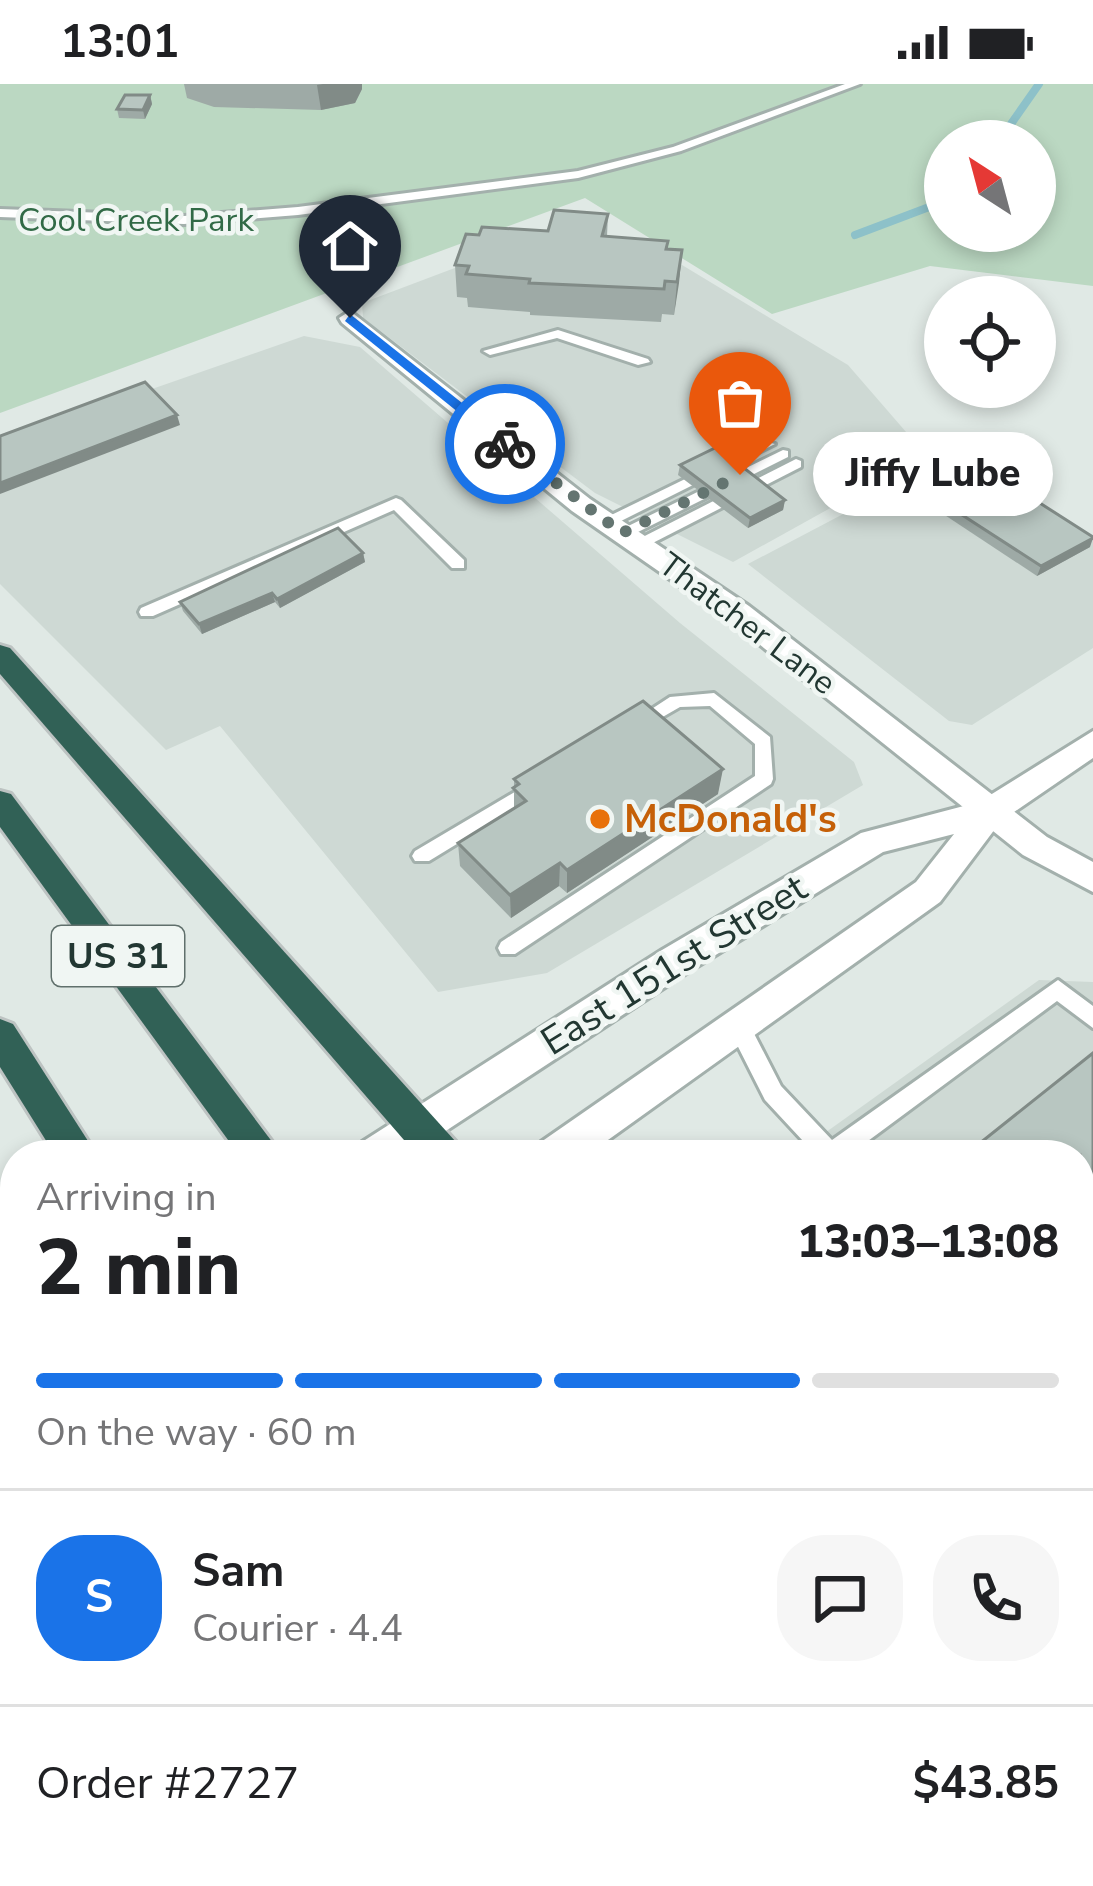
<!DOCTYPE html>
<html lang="en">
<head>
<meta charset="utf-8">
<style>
	:root { --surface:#fff; --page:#f6f6f6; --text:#202124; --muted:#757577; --line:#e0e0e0; --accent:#1a73e8 }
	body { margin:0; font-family:"Nunito Sans",sans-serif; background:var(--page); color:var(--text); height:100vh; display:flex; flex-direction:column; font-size:45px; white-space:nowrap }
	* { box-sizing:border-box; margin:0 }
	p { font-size:39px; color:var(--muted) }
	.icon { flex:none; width:66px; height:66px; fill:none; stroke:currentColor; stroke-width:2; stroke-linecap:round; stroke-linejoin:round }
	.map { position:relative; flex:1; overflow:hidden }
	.drawer { position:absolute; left:0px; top:1056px; width:1095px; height:747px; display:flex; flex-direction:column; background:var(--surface); border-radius:48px 48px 0 0; box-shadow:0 6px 18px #0003 }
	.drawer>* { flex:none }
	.needle { width:78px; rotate:324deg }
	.buttons { position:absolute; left:924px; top:36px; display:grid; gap:24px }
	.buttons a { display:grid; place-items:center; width:132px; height:132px; border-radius:50%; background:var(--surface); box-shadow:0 6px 18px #0003; font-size:60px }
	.pin { position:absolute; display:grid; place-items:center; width:102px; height:102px; color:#fff; margin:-123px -51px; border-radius:50% 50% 50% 0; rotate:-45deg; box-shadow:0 0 12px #0007 }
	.pin .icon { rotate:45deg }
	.courier { position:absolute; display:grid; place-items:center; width:120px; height:120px; margin:-60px; border:9px solid #1a73e8; border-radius:50%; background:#fff; color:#222; box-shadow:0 3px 15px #0007 }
	.bubble { position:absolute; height:84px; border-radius:42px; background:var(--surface); box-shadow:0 6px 18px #0003; font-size:39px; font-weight:800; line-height:84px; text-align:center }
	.overview em { font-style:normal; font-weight:800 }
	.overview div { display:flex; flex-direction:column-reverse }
	.overview { display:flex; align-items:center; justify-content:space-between; height:204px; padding:0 36px }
	h1 { font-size:78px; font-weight:800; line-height:90px }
	.bar { display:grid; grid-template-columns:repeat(4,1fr); gap:18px 12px; align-content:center; height:144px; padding:0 36px }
	.bar i { height:15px; border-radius:9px; background:var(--line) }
	.bar .active { background:var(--accent) }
	.bar p { grid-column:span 4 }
	.line { display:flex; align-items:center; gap:30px; padding:0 36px; border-top:3px solid var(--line) }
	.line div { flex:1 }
	.round { display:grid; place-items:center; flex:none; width:126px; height:126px; border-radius:48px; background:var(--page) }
	.status { display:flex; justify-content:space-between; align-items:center; height:84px; padding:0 60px; background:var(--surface); direction:ltr }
	.status svg { height:33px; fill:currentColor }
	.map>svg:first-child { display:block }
	.built { fill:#ced9d4 }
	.green { fill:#bbd8c2; fill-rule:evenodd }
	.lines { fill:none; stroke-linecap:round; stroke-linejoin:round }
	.stream { stroke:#8dc1c9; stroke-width:8 }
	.service-casing { stroke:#a3b0ac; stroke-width:6 }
	.minor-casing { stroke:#a3b0ac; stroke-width:6 }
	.tertiary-casing { stroke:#a3b0ac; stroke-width:6 }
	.motorway-casing { stroke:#bdc3c2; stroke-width:6 }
	.service { fill:#fff; fill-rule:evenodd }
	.minor { fill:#fff; fill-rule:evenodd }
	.tertiary { fill:#fff; fill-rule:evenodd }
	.motorway { fill:#316156; fill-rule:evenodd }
	.wall { fill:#9eaaa6 }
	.shaded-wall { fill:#818b87 }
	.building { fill:#b8c6c1; stroke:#818b87; stroke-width:3 }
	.route { fill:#1a73e8 }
	.done { stroke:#647571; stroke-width:12; stroke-dasharray:0 21.6 }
	.food-dot { fill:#e8710a; stroke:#f0f6f3; stroke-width:4.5 }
	.labels { text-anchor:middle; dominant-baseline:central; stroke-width:9; stroke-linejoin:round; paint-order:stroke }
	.far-park-label { font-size:33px; fill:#316a46; stroke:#f0f6f3 }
	.far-street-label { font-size:33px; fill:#223732; stroke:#f0f6f3 }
	.shield { fill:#f0f6f3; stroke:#60706c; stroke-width:3 }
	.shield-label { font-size:36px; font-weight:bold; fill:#223732 }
	.food-label { font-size:39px; font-weight:bold; fill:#c56008; stroke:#f0f6f3; text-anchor:start }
	.street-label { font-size:39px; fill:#223732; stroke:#f0f6f3 }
</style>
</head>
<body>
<div class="status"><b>13:01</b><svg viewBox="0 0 49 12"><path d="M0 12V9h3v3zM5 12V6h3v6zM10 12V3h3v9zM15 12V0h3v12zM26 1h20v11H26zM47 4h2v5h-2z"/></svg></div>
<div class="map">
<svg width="1093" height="1802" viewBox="0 0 1093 1802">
	<rect width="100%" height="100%" fill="#e0e9e5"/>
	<g class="built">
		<path d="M631,157l51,24 166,100 78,90 -193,107 -138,-69 -232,-175 -1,-15 106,-40z"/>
		<path d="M304,252l56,11 320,276 174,139 9,23 -316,188 -109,19 -218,-266 -54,24 -166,-166v-142z"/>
		<path d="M962,374l131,79v111l-121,77 -23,-4 -201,-157 200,-105z"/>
		<path d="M1039,896l54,2v749l-13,-15v-561h-286z"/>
	</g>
	<path class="green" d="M0,0h1093v202l-163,-20 -158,48 -187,-116 -585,215zM945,57h90v90h-90z"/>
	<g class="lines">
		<g class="stream">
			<path d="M999,57l40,-57"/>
			<path d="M855,151l90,-34"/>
		</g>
		<g class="service-casing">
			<g id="service">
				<path d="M845,0h15l-179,67 -103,27 -280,37 -114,9 -184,-7v-8l184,7 114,-9 280,-36 95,-24z"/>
				<path d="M558,246l90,29 2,3 -12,3 -81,-27 -67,17 -7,-4z"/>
				<path d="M763,357l12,3 -164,82h-12l-2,-4z"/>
				<path d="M783,366l5,1v6l-160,80 -6,1 -8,-5z"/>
				<path d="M796,375l5,2v6l-158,81 -6,1 -8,-5z"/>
				<path d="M396,414l5,2 63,60v8h-12l-58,-58 -241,106h-12l-2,-4 2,-4z"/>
				<path d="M714,609l56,44 3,42 -2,5 -256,170h-14l-3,-6 3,-6 254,-166v-32l-45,-38 -30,1 -47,27 -9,-7 46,-30z"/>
				<path d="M535,696l7,2 2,5 -2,5 -113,69h-14l-3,-5 3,-5z"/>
				<path d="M1058,896l35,26v22l-36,-27 -208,154h-33l-51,-55 -38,-75 3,-7 8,-2 8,2 35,68 51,54z"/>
				<path d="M1093,1150v27l-13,8v-27z"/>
			</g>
		</g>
		<g class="minor-casing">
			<path id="minor" d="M350,227l240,188 159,107 298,231 46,25v30l-70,-37 -294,-235 -157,-109 -230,-188 -3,-5z"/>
		</g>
		<g class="tertiary-casing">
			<g id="tertiary">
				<path d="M1093,647v27l-92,63 -61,81 -353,253h-52l6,-13 375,-260 38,-48 -71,18 -195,120 -279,183h-53l6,-13 300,-192 199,-117 118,-31z"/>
				<path d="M15,1408v51l-15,6v-51z"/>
			</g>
		</g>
		<g class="motorway-casing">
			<g id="motorway">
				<path d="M0,561l10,3 446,494 6,13h-45l-417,-481z"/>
				<path d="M0,707l11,3 271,361h-43l-239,-328z"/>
				<path d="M0,935l13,5 84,131h-42l-55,-88z"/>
				<path d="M0,1245l15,7v67l-15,-6z"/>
				<path d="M223,1788h54l6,14h-54z"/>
				<path d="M482,1788h57l6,14h-57z"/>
				<path d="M725,1788h57l6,14h-57z"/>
				<path d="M979,1788h59l6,14h-59z"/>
			</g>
		</g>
		<use href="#service" class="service"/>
		<use href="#minor" class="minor"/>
		<use href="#tertiary" class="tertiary"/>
		<use href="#motorway" class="motorway"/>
	</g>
	<g class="wall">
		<path d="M184,0h178v5l-7,14 -34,7 -107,-3 -27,-9z"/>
		<path d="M150,11l2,9 -7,15 -26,-1 -2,-9z"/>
		<path d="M608,130l-1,22 61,5v8l14,1 -8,65 -12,-1 -1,8 -131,-7v-3l-62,-5 -1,-9 -10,-1 -2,-32 24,-30 69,-4z"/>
		<path d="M680,381l105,35 -2,10 -35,18 -70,-53z"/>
		<path d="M922,405l168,58 -53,29 -118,-78z"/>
		<path d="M363,469l2,9 -85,46 -5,-6 -73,32 -19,-23 -3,-9z"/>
		<path d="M514,695l204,15 -151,99 -8,-7 -48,32 -51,-52 -2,-23 56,-35z"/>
	</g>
	<g class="shaded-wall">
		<path d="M323,0h39v5l-7,14 -34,7 -4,-25z"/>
		<path d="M150,11l2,9 -7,15 -2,-9z"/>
		<path d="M682,166l-3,33 -5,32 3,-33z"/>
		<path d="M177,331l3,10 -180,69v-11z"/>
		<path d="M785,416l-2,10 -35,18 2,-10z"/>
		<path d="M1093,454l-3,9 -53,29 4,-10z"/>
		<path d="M363,469l2,9 -85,46 -3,-9z"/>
		<path d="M272,509l3,9 -73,32 -3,-10z"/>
		<path d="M723,685l-5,25 -151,99v-23z"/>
		<path d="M560,779l-1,23 -48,32 -1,-23z"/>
	</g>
	<g class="building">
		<path d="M125,11h25l-7,15 -26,-1z"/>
		<path d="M554,126l54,4 -6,22 66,5 -2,8 16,1 -5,32 -12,-1 -1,8 -135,-6 1,-4 -64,-5 3,-8 -14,-1 11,-31 13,1 3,-8 66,4z"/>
		<path d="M145,298l32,33 -177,68v-47z"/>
		<path d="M717,363l68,53 -35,18 -70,-53z"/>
		<path d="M974,377l119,76v1l-52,28 -119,-77z"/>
		<path d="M338,444l25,25 -86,46 -5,-6 -73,31 -19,-22z"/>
		<path d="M643,617l80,68 -156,101 -7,-7 -50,32 -52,-52 68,-42 -13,-13 6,-4 -5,-5z"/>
		<path d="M1093,969v134l-13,11v-43h-115z"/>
	</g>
	<path class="route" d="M350,230l160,127v5h-10l-155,-125z"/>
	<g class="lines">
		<path class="done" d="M505,360l117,89 118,-58"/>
	</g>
	<circle class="food-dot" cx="600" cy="735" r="12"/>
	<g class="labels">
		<g class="far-park-label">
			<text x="136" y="136">Cool Creek Park</text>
		</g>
		<g class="far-street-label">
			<text transform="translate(747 540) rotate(37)">Thatcher Lane</text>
		</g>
		<rect class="shield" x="52" y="842" width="132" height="60" rx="9"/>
		<g class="shield-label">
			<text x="118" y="872">US 31</text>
		</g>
		<g class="food-label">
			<text x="624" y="735">McDonald's</text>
		</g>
		<g class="street-label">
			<text transform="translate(674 881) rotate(-32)">East 151st Street</text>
		</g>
	</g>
</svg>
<div class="buttons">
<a><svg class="needle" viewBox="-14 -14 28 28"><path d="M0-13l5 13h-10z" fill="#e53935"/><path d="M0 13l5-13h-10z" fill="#757577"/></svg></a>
<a><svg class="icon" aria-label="locate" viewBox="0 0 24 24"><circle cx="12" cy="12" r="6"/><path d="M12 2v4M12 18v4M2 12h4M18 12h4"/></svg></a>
</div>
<div class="pin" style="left:740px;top:391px;background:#ea580c"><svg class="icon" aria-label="bag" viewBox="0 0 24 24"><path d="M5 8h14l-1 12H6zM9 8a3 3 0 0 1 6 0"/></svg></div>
<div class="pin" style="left:350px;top:234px;background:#1f2937"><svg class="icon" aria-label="home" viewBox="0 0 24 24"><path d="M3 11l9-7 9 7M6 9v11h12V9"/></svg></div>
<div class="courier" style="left:505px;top:360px"><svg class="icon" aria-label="bike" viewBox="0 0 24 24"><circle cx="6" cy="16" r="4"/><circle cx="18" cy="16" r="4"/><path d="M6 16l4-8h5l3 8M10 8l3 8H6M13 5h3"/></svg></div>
<div class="bubble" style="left:813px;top:348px;width:240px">Jiffy Lube</div>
<section class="drawer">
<div class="overview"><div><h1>2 min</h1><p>Arriving in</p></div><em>13:03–13:08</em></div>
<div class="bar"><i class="active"></i><i class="active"></i><i class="active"></i><i></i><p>On the way · 60 m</p></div>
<div class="line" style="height:216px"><b class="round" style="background:var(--accent);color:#fff">S</b><div><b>Sam</b><p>Courier · 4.4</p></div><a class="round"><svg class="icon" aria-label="chat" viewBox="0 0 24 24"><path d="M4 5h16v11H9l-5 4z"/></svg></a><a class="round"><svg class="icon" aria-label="phone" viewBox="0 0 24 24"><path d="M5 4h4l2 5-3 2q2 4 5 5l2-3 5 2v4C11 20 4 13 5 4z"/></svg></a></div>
<div class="line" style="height:156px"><div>Order #2727</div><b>$43.85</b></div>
</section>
</div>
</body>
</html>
